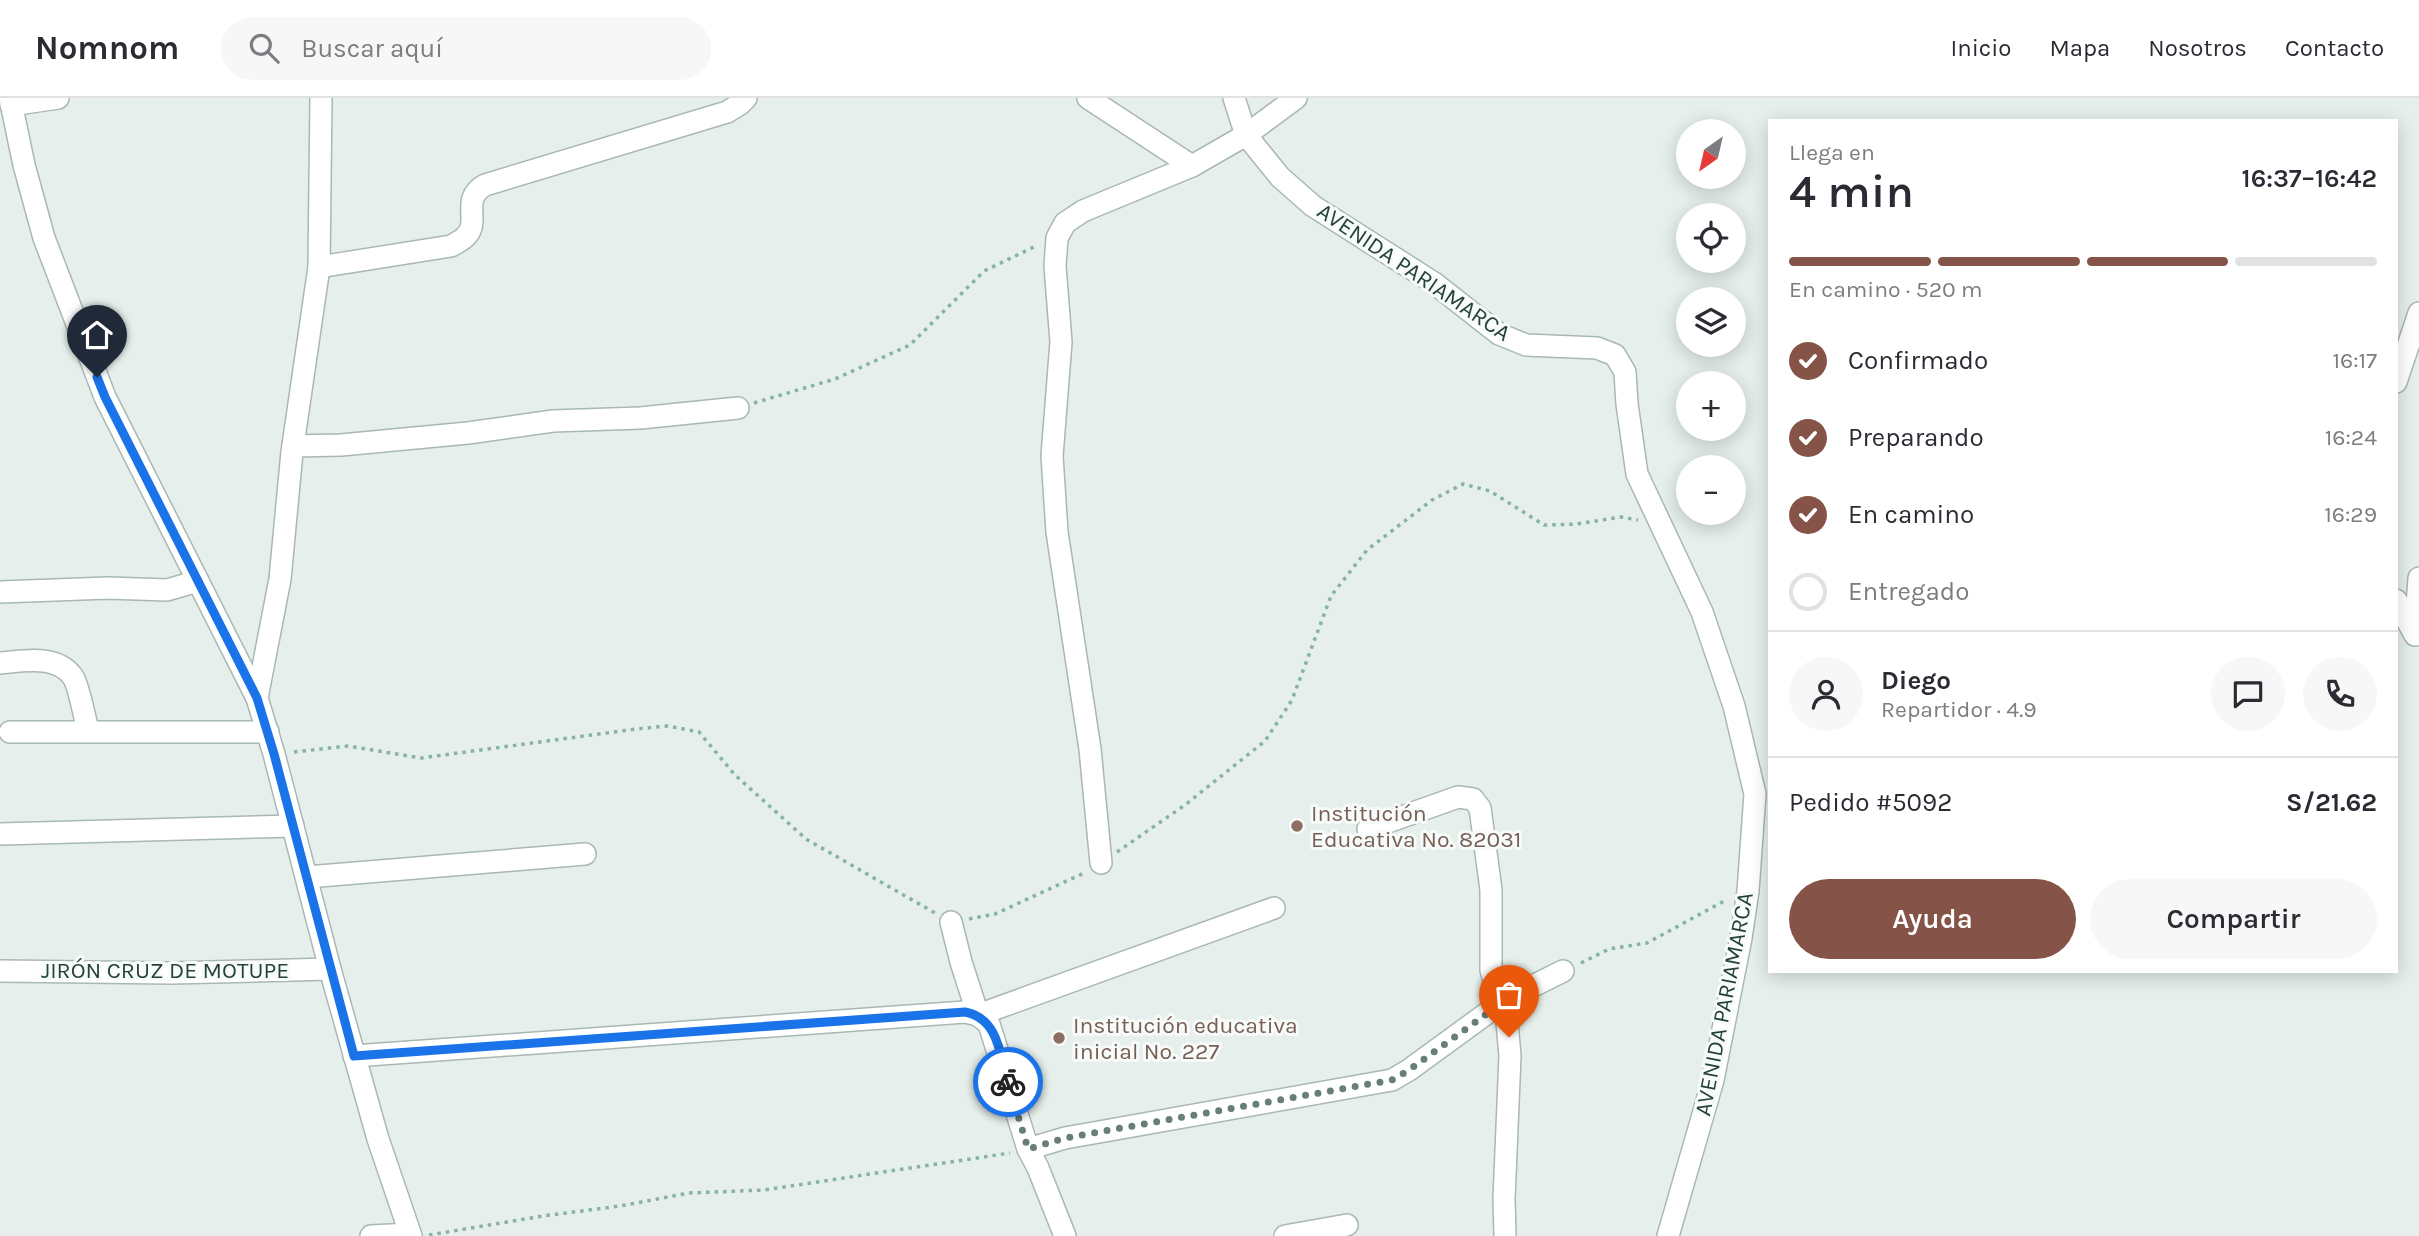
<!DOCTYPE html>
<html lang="es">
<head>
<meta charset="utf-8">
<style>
	:root { --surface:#fff; --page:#f7f7f7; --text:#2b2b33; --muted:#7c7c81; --line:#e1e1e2; --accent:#855347 }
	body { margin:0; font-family:Karla,sans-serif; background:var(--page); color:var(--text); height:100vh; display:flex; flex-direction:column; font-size:26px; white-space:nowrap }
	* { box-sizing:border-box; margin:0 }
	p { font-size:23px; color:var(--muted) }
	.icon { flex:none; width:38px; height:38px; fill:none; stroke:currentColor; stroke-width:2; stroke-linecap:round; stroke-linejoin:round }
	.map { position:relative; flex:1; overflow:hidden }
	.side { position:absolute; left:1768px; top:21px; width:630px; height:854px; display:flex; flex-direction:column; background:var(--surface); border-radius:0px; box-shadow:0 4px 18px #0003 }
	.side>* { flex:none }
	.needle { width:46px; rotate:214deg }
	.tools { position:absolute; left:1676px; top:21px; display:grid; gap:14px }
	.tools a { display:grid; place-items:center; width:70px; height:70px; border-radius:50%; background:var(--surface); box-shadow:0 4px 18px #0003; font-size:35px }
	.pin { position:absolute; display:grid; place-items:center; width:60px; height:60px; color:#fff; margin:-72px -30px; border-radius:50% 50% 50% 0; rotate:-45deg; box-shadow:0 0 7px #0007 }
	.pin .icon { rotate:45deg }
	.courier { position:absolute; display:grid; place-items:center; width:70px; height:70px; margin:-35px; border:5px solid #1a73e8; border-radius:50%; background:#fff; color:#222; box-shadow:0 2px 9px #0007 }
	.headline em { font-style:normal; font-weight:600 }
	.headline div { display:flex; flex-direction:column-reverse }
	.headline { display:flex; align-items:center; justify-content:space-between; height:119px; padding:0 21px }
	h1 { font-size:46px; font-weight:600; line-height:52px }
	.bar { display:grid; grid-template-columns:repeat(4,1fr); gap:10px 7px; align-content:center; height:84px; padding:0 21px }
	.bar i { height:9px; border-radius:5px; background:var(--line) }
	.bar .current { background:var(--accent) }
	.bar p { grid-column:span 4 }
	.line { display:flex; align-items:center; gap:18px; padding:0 21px; border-top:2px solid var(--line) }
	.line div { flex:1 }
	.round { display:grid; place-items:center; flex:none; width:74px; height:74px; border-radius:37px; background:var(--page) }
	ol { padding:0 21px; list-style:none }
	li { display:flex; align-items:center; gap:21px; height:77px }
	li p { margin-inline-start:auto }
	li .icon { padding:7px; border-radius:50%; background:var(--accent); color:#fff; stroke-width:4 }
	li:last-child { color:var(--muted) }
	li i { width:38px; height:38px; border:4px solid var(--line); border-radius:50% }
	.action { display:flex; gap:14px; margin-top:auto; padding:14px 21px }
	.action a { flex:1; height:80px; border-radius:42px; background:var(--accent); color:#fff; font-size:28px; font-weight:600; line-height:80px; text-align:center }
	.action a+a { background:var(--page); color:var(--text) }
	header { display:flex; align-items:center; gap:42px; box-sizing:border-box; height:98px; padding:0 35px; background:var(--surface); border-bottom:2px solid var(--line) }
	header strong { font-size:33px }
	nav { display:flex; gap:38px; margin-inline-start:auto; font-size:24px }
	.search { width:490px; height:63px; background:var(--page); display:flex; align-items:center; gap:18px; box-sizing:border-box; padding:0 24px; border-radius:38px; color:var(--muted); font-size:26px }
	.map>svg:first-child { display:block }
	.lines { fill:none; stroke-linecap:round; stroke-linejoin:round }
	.minor-casing { stroke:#a8b8b2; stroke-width:24 }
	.path { stroke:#86b3a5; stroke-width:3.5; stroke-dasharray:3.5 5; stroke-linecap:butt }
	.minor { stroke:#fff; stroke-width:21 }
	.done { stroke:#687f78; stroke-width:7; stroke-dasharray:0 12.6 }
	.route { stroke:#1a73e8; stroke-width:9 }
	.education-dot { fill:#8d6e63; stroke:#f7fbf9; stroke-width:2.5 }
	.labels { text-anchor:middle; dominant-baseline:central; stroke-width:6; stroke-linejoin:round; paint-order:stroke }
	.street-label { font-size:23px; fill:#24423a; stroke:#f7fbf9 }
	.education-label { font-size:23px; fill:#785e54; stroke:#f7fbf9; text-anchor:start }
</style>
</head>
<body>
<header>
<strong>Nomnom</strong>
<div class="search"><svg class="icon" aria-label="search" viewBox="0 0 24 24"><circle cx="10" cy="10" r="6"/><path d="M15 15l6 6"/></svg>Buscar aquí</div>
<nav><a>Inicio</a><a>Mapa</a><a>Nosotros</a><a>Contacto</a></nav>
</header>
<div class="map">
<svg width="2419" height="1138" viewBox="0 0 2419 1138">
	<rect width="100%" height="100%" fill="#e6efeb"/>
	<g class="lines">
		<g class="minor-casing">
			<g id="minor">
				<path d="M10,0l14,67 20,73 61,159 152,301"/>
				<path d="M321,0l-2,169 -27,185 -12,127 -23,119 17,56 56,215 48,170 33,97"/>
				<path d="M1088,0l104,68"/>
				<path d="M1234,0l12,37 34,42 33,29 121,77 65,51 27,11 71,3 18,7 10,17 2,32 10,70 65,138 32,94 21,88 -7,97 -7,47 -28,142 -45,156"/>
				<path d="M11,7l47,-7"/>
				<path d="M319,169l132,-21c5,-3 12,-6 15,-10 15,-15 -6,-37 19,-51l242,-73 13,-8 6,-6"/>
				<path d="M2396,284l23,-69"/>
				<path d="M293,348l48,-1 127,-12 85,-12 87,-3 98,-10"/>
				<path d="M0,494l108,-4 59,2 31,-9"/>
				<path d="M2396,502l19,35"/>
				<path d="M2415,535l4,-55"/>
				<path d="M0,565c24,-2 57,-9 73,14 6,9 12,42 15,54"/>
				<path d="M10,634h258"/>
				<path d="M1368,731l90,-32 15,2 7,9 11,82v80l4,14 10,16 5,56 -6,143 1,37"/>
				<path d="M0,736l293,-8"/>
				<path d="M1101,765l-11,-114 -33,-217 -5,-76 9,-114 -6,-76 2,-28 8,-15 18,-12 109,-45 54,-31 50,-37"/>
				<path d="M307,779l278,-23"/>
				<path d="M951,824l10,40 17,53 11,9 39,125 10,19 27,68"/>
				<path d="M0,873l172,2 158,-4"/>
				<path d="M354,958l611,-44 13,3 296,-107"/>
				<path d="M1028,1051l37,-11 327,-58 17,-10 96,-70 58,-29"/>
				<path d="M371,1138l39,-2"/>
				<path d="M1285,1138l62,-11"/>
			</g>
		</g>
		<g class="path">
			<path d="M754,305l81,-24 75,-34 74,-74 54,-26"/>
			<path d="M294,654l54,-6 73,12 215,-29 32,-3 31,6 36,43 71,64 129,74"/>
			<path d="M1117,754l68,-47 80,-64 27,-41 39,-104 36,-46 65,-50 31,-16 27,7 54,34 33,-1 44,-7 17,3"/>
			<path d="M969,821l26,-5 89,-41"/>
			<path d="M1581,865l28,-14 38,-6 79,-43"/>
			<path d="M429,1137l114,-19 77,-10 69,-13 75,-3 246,-37"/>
		</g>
		<use href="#minor" class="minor"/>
	</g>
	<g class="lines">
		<path class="done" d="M1008,984l20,67 37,-11 327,-58 17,-10 97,-70 3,37"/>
		<path class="route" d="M97,279l8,20 152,301 17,56 80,302 611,-44c33,6 35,42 43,70"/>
	</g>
	<g class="education-dot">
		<circle cx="1297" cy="728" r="7"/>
		<circle cx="1059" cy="940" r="7"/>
	</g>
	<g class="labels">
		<g class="street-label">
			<text transform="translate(1414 174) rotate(34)">AVENIDA PARIAMARCA</text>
			<text x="165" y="872">JIRÓN CRUZ DE MOTUPE</text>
			<text transform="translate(1724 906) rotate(-79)">AVENIDA PARIAMARCA</text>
		</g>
		<g class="education-label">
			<text x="1311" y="715">Institución<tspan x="1311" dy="26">Educativa No. 82031</tspan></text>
			<text x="1073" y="927">Institución educativa<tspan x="1073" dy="26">inicial No. 227</tspan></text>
		</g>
	</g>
</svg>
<div class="tools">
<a><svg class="needle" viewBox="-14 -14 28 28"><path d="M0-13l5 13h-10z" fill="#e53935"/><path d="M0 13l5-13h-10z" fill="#7c7c81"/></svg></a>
<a><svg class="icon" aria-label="locate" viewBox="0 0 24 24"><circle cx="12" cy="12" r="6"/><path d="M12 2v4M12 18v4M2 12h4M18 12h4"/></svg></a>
<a><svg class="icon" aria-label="layers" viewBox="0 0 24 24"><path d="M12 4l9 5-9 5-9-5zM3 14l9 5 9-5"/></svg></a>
<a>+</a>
<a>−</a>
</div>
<div class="pin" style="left:1509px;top:939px;background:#ea580c"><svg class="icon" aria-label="bag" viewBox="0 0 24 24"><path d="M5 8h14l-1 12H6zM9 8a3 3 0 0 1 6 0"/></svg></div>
<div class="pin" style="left:97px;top:279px;background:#1f2937"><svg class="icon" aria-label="home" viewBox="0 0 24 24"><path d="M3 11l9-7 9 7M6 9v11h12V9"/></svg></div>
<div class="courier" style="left:1008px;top:984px"><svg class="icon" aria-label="bike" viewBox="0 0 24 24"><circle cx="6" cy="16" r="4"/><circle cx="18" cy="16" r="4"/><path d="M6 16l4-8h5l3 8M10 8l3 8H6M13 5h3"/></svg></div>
<section class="side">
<div class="headline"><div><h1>4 min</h1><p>Llega en</p></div><em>16:37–16:42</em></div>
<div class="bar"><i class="current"></i><i class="current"></i><i class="current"></i><i></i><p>En camino · 520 m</p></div>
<ol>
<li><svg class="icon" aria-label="check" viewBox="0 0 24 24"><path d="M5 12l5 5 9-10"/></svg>Confirmado<p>16:17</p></li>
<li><svg class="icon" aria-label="check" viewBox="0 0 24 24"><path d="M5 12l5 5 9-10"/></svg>Preparando<p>16:24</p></li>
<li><svg class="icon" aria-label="check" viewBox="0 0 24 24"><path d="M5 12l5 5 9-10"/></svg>En camino<p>16:29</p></li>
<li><i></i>Entregado</li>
</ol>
<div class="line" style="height:126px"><a class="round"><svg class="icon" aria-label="person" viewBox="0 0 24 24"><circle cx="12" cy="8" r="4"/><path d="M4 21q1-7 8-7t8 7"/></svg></a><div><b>Diego</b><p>Repartidor · 4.9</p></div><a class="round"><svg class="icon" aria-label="chat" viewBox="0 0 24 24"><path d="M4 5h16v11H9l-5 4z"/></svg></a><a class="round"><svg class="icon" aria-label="phone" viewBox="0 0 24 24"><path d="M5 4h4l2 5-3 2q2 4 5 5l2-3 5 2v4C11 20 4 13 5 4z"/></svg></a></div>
<div class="line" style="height:91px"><div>Pedido #5092</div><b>S/21.62</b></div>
<div class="action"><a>Ayuda</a><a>Compartir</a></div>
</section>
</div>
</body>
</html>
